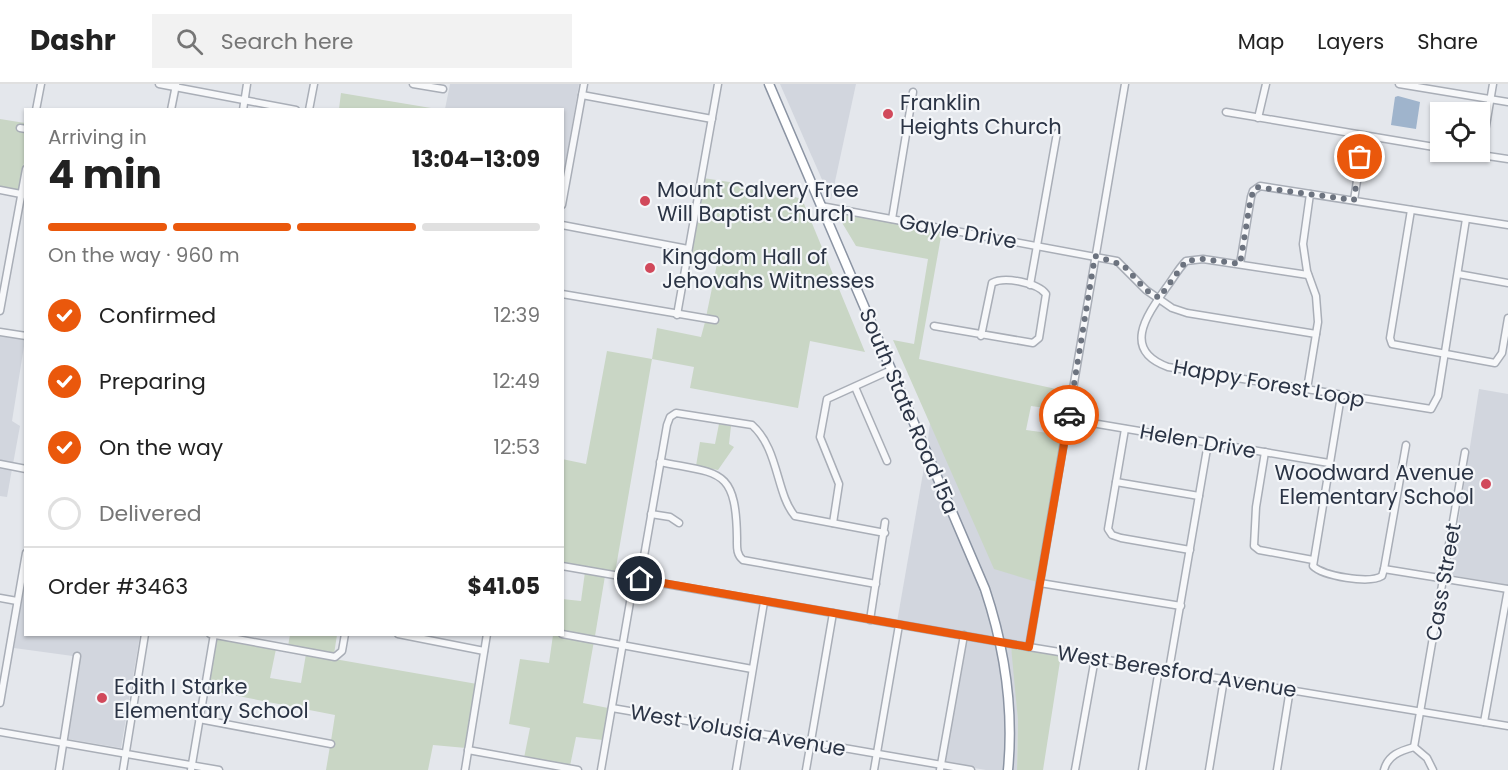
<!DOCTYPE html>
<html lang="en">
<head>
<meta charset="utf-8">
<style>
	:root { --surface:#fff; --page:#f2f2f2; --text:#222; --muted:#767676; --line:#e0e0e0; --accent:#ea580c }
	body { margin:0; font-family:Poppins,sans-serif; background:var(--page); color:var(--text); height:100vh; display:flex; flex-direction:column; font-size:22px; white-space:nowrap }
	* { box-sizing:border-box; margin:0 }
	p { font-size:20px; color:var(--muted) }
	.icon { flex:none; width:33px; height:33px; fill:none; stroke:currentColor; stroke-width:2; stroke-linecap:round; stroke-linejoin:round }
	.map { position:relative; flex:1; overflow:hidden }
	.drawer { position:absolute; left:24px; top:24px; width:540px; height:528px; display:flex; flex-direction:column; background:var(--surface); border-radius:0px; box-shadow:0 2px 4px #0004 }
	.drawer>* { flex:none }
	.fabs { position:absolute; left:1430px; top:18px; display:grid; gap:12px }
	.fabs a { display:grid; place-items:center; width:60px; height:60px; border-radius:0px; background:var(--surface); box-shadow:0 2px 4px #0004; font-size:30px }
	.pin { position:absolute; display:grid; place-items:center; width:51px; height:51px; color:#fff; margin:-26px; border:3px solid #fff; border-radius:50%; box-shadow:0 2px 6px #0007 }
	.courier { position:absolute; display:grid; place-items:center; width:60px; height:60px; margin:-30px; border:4px solid #ea580c; border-radius:50%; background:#fff; color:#222; box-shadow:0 2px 8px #0007 }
	.overview em { font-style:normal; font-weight:700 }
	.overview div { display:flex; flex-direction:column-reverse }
	.overview { display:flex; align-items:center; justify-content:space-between; height:102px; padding:0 24px }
	h1 { font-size:39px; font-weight:700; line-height:45px }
	.bar { display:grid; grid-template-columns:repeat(4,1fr); gap:9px 6px; align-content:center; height:72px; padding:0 24px }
	.bar i { height:8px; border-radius:4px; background:var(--line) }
	.bar .on { background:var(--accent) }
	.bar p { grid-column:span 4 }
	.line { display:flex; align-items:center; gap:15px; padding:0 24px; border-top:2px solid var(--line) }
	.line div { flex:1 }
	ol { padding:0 24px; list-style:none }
	li { display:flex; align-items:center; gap:18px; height:66px }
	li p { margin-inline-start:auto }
	li .icon { padding:6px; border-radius:50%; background:var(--accent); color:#fff; stroke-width:4 }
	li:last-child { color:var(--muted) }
	li i { width:33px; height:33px; border:3px solid var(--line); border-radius:50% }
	header { display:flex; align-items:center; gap:36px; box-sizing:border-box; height:84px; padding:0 30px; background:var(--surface); border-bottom:2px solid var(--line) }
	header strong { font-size:28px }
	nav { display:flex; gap:33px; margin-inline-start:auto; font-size:21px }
	.search { width:420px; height:54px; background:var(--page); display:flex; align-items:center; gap:15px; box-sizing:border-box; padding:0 21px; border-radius:0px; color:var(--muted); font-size:22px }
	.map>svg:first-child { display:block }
	.built { fill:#d2d6de }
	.green { fill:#c9d6c5 }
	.water { fill:#9fb4cc }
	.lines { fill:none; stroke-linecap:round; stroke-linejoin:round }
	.minor-casing { stroke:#a9aeb7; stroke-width:9 }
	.highway-casing { stroke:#8b94a3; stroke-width:11 }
	.minor { stroke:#f7f8fa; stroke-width:6 }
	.highway { stroke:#fff; stroke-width:8 }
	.done { stroke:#6c737f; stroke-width:6; stroke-dasharray:0 10.8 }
	.route { stroke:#ea580c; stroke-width:8 }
	.poi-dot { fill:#d1495b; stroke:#f4f6f9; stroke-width:2 }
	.labels { text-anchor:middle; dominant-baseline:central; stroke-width:4.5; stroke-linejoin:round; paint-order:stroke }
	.poi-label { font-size:21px; fill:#2b3445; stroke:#f4f6f9; text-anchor:start }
	.street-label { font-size:21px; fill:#2b3445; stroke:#f4f6f9 }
</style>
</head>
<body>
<header>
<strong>Dashr</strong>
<div class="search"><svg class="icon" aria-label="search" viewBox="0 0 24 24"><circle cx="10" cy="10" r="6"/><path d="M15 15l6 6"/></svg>Search here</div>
<nav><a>Map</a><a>Layers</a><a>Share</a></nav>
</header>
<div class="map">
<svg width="1508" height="686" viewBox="0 0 1508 686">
	<rect width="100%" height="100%" fill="#e4e7ec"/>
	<g class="built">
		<path d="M450,0h129l-16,94 -1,-68 -117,-1z"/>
		<path d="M780,0h76l-25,116z"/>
		<path d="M0,251l25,5 -13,81 8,5 -7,38 -13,-3z"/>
		<path d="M1479,305l29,5v191l-58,-10z"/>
		<path d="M930,339l17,37 90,122 -10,62 -24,-5 -76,-192z"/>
		<path d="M926,372l51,119 21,63 -101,-16z"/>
		<path d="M0,383l12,2 -5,28 -7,-1z"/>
		<path d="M25,500l1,50 114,1 -19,113 -53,-9 12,-82 -66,-9z"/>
		<path d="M966,554l33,6 8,49 -2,77h-19l-42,-7z"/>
		<path d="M1004,561l7,1 4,27 3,48 -1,49h-7z"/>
	</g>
	<g class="green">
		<path d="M341,9l96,16h-98z"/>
		<path d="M0,35l25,4v34l-6,33 -19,-2z"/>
		<path d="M703,94l53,8 46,13 63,153 -55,-11 -12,67 -108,-20 4,-21 -42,-8 -37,214 -52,-10 -1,-104 24,5 21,-113 45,8 5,-31 44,9 4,-15 12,1v-5l-11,-1 12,-58 -29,-5z"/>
		<path d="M835,127l107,20 -23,128 151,33 -3,19 -36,-5 -5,24 37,5 -26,147 -43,-13 -101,-229 21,4 14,-85 -72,-13z"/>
		<path d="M719,340l12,2 -2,18 5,3 -16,23 -22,-4 4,-24 15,2z"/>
		<path d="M585,488l20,4 -10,60 -32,-5 -1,-32 19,2z"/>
		<path d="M290,551h47l-3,19 -46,-8z"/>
		<path d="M553,551l41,6 -11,62 25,5 -5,32 -27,-3 -6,29 -46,-8 6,-30 -21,-4 11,-65 29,4z"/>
		<path d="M215,554l61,11 -6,29 31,5 5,-29 171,30 -11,64 -33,-3 -5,25h-102l4,-24h3l1,-4 -3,-1 4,-26 -128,-25z"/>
		<path d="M1011,562l50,9 -18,115h-26l1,-49z"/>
	</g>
	<path class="water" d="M1398,12l22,6 -4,27 -25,-4 4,-28z"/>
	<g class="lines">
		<g class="minor-casing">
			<g id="minor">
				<path d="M159,0l137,26"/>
				<path d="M413,0l30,5"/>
				<path d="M1399,0l109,18"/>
				<path d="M582,11l130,24"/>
				<path d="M36,26l5,-26"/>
				<path d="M171,26l5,-25"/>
				<path d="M243,26l4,-26"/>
				<path d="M309,26l5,-26"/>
				<path d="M1226,28l214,36"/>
				<path d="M1258,34l8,-34"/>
				<path d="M20,44l6,1"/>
				<path d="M1461,68l47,7"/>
				<path d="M1481,71l12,-71"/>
				<path d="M0,106l26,5"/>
				<path d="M1354,116l10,-64"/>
				<path d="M562,121l22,-121"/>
				<path d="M821,122l296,55 29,29 26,18 15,5 129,21"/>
				<path d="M1411,126l-21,128 2,6 103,19 7,-10 6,-35"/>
				<path d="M892,135l21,-127"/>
				<path d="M562,141l126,24"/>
				<path d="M1240,180l11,-67 2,-6 7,-5 248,39"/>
				<path d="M1458,190l50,9"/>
				<path d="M1308,191l-105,-16 -17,2c-8,8 -13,18 -20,27 -19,27 -45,62 2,79l263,42 7,-13 28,-177"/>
				<path d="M1030,201l27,-152"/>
				<path d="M562,210l153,26"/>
				<path d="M0,227l26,-142"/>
				<path d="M677,231l41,-231"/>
				<path d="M934,242l99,17 6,-5 7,-44c-8,-11 -41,-18 -54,-11l-11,53"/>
				<path d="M0,248l26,4"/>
				<path d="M855,303l32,74"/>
				<path d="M1307,305l11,-67 -2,-26 -9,-25 -4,-27 7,-50"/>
				<path d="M1341,312l-28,170c10,10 56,18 69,10l2,-7 124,20"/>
				<path d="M1068,335l261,44"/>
				<path d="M1125,345l-17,100 4,6 9,3 69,12"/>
				<path d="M1265,368l-9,55 -2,39 5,4 54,10"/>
				<path d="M660,378c59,12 76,5 77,76 0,9 -1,16 6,22l133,24"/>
				<path d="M0,380l26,5"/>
				<path d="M1116,398l83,14"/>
				<path d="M651,430l19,3 9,6"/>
				<path d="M833,439l6,-39 -19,-47 7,-38 64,-29"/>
				<path d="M562,482l467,81 479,79"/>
				<path d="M1384,485l22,-124"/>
				<path d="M640,495l27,-154 3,-8 6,-4 76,12c27,24 24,69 43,91l90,17"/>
				<path d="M1040,499l141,23"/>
				<path d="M0,514l17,3"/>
				<path d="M870,536l15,-98"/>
				<path d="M210,550l125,23 7,-6 3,-17"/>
				<path d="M398,550l86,17"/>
				<path d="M562,550l190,35"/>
				<path d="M1029,563l96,-563"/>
				<path d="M1169,586l39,-227"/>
				<path d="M0,619l26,-150"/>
				<path d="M612,624l359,62"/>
				<path d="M199,635l132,25"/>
				<path d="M1484,638l24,-133"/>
				<path d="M0,648l219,38"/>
				<path d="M1414,663l51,-295"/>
				<path d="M1414,663l13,11 6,12"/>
				<path d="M468,666l110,20"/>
				<path d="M59,686l18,-114"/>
				<path d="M123,686l22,-136"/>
				<path d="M191,686l23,-136"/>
				<path d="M465,686l22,-136"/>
				<path d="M601,686l33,-191"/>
				<path d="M736,686l28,-168"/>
				<path d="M806,686l27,-157"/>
				<path d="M874,686l25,-145"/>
				<path d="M940,686l24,-135"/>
				<path d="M1075,686l20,-112"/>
				<path d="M1142,686l17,-101"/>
				<path d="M1209,686l15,-91"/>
				<path d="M1277,686l13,-81"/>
				<path d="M1384,686c4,-15 16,-19 30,-23"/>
			</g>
		</g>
		<g class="highway-casing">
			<path id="highway" d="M769,0l216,505c20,60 29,118 23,181"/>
		</g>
		<use href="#minor" class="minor"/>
		<use href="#highway" class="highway"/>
	</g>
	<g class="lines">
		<path class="done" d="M1069,331l26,-159 28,9 23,25 13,8 27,-37 17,-2 37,5 11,-67 5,-10 98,13 6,-43"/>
		<path class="route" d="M640,495l389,68 40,-232"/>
	</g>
	<g class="poi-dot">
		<circle cx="888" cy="30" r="6"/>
		<circle cx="645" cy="117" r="6"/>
		<circle cx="650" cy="184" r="6"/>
		<circle cx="1486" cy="400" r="6"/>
		<circle cx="102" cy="614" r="6"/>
	</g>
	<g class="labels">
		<g class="poi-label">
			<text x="900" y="18">Franklin<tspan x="900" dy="24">Heights Church</tspan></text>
			<text x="657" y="105">Mount Calvery Free<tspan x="657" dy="24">Will Baptist Church</tspan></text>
			<text x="662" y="172">Kingdom Hall of<tspan x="662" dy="24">Jehovahs Witnesses</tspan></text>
			<text x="1474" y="388" text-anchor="end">Woodward Avenue<tspan x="1474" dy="24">Elementary School</tspan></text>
			<text x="114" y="602">Edith I Starke<tspan x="114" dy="24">Elementary School</tspan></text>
		</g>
		<g class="street-label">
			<text transform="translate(958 147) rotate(10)">Gayle Drive</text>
			<text transform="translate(1269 299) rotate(10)">Happy Forest Loop</text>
			<text transform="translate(909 327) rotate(67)">South State Road 15a</text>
			<text transform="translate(1198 357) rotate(10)">Helen Drive</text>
			<text transform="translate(1443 498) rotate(-80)">Cass Street</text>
			<text transform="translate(1177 587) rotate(9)">West Beresford Avenue</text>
			<text transform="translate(738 646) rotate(10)">West Volusia Avenue</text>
		</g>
	</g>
</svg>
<div class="fabs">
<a><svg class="icon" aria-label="locate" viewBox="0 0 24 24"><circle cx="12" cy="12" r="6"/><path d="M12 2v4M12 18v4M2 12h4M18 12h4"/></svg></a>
</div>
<div class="pin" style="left:1360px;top:73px;background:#ea580c"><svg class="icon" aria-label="bag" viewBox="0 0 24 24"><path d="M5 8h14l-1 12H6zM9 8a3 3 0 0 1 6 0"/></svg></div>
<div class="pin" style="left:640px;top:495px;background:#1f2937"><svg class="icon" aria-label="home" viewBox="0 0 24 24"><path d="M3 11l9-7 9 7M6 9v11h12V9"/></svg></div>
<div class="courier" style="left:1069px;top:331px"><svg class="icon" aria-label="car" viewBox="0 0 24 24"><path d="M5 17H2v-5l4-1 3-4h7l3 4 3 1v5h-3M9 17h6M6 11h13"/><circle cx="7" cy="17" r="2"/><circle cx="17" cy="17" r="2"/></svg></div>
<section class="drawer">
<div class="overview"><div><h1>4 min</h1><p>Arriving in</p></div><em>13:04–13:09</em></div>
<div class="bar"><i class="on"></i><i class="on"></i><i class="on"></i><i></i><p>On the way · 960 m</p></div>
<ol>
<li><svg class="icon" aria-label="check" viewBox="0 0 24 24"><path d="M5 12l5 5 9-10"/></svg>Confirmed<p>12:39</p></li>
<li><svg class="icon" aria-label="check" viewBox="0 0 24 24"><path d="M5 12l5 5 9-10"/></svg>Preparing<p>12:49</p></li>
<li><svg class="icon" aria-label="check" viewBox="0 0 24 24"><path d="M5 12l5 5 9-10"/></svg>On the way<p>12:53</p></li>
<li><i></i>Delivered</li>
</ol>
<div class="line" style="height:78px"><div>Order #3463</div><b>$41.05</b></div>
</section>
</div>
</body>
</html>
